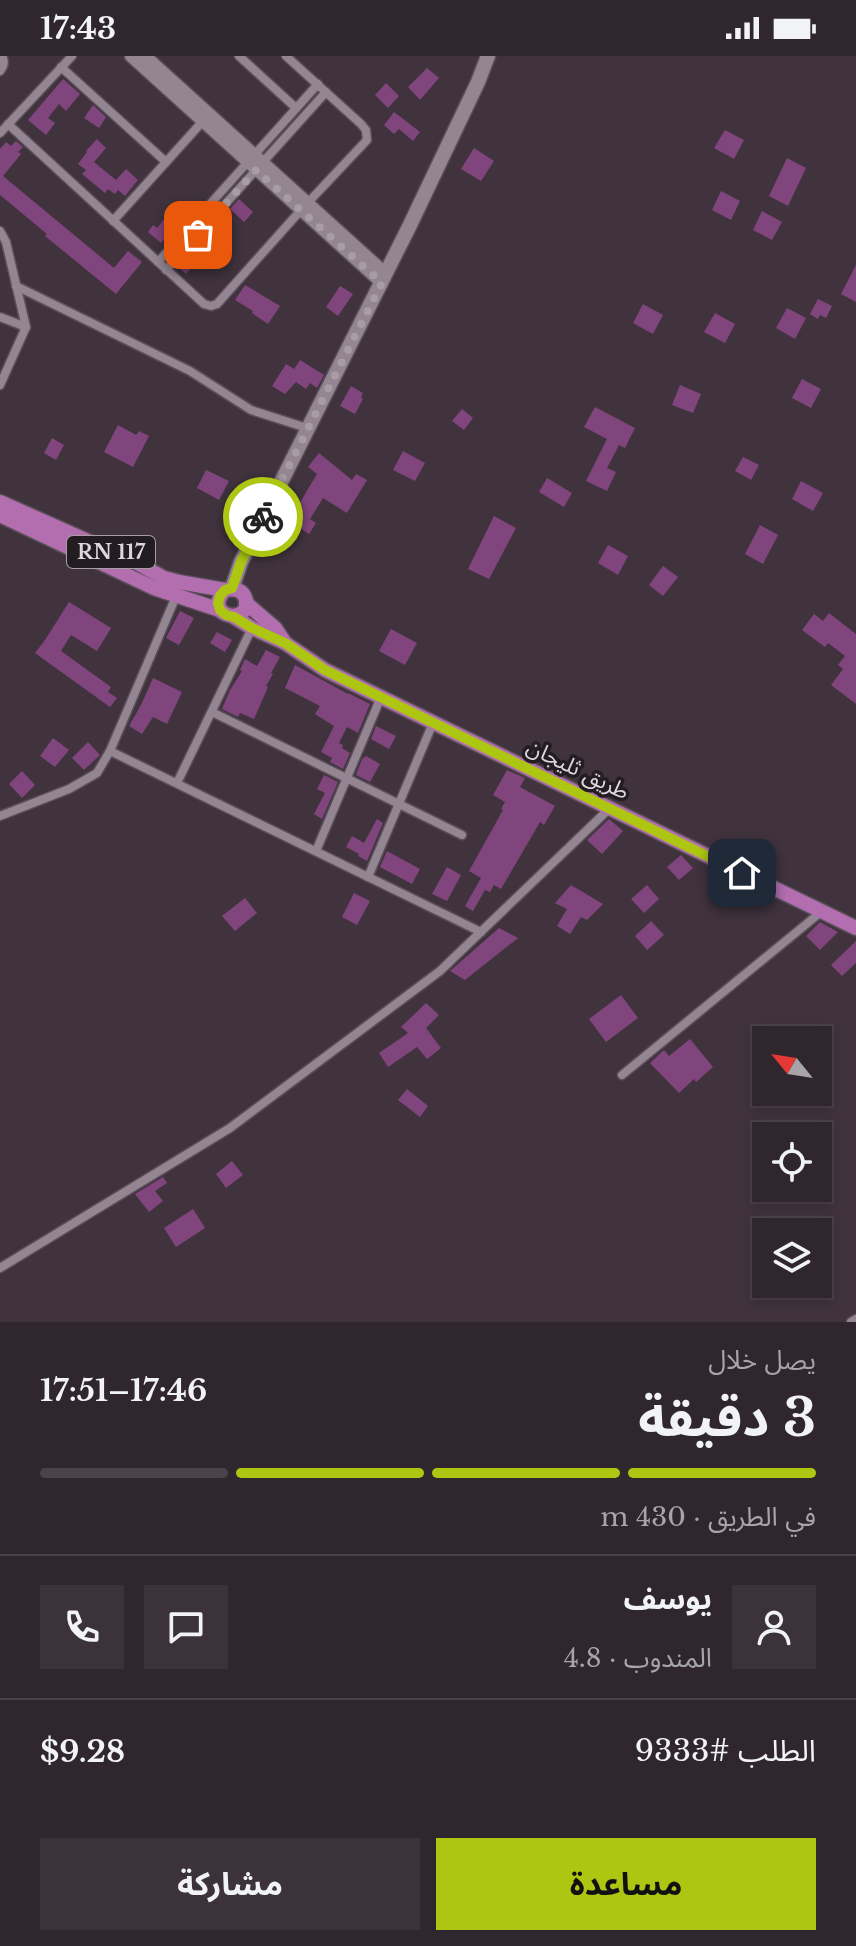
<!DOCTYPE html>
<html lang="ar">
<head>
<meta charset="utf-8">
<style>
	:root { --surface:#30262e; --page:#3c323a; --text:#f1f3f6; --muted:#a8a5aa; --line:#4b434a; --accent:#acc612 }
	body { margin:0; font-family:"Libre Baskerville","Noto Sans Arabic",serif; background:var(--page); color:var(--text); direction:rtl; height:100vh; display:flex; flex-direction:column; font-size:30px; white-space:nowrap }
	* { box-sizing:border-box; margin:0 }
	p { font-size:26px; color:var(--muted) }
	.icon { flex:none; width:44px; height:44px; fill:none; stroke:currentColor; stroke-width:2; stroke-linecap:round; stroke-linejoin:round }
	.map { position:relative; height:1266px; overflow:hidden; direction:ltr }
	.details { display:flex; flex-direction:column; background:var(--surface); flex:1 }
	.details>* { flex:none }
	.needle { width:52px; rotate:300deg }
	.fabs { position:absolute; left:752px; top:970px; display:grid; gap:16px }
	.fabs a { display:grid; place-items:center; width:80px; height:80px; border-radius:0px; background:var(--surface); box-shadow:0 4px 12px #0003,0 0 0 2px var(--line); font-size:40px }
	.pin { position:absolute; display:grid; place-items:center; width:68px; height:68px; color:#fff; margin:-34px; border-radius:16px; box-shadow:0 4px 12px #0006 }
	.courier { position:absolute; display:grid; place-items:center; width:80px; height:80px; margin:-40px; border:6px solid #acc612; border-radius:50%; background:#fff; color:#222; box-shadow:0 2px 10px #0007 }
	.head em { font-style:normal; font-weight:700 }
	.head div { display:flex; flex-direction:column-reverse }
	.head { display:flex; align-items:center; justify-content:space-between; height:136px; padding:0 40px }
	h1 { font-size:52px; font-weight:700; line-height:60px }
	.bar { display:grid; grid-template-columns:repeat(4,1fr); gap:12px 8px; align-content:center; height:96px; padding:0 40px }
	.bar i { height:10px; border-radius:6px; background:var(--line) }
	.bar .current { background:var(--accent) }
	.bar p { grid-column:span 4 }
	.line { display:flex; align-items:center; gap:20px; padding:0 40px; border-top:2px solid var(--line) }
	.line div { flex:1 }
	.round { display:grid; place-items:center; flex:none; width:84px; height:84px; border-radius:0px; background:var(--page) }
	.cta { display:flex; gap:16px; margin-top:auto; padding:16px 40px }
	.cta a { flex:1; height:92px; border-radius:0px; background:var(--accent); color:#111; font-size:32px; font-weight:700; line-height:92px; text-align:center }
	.cta a+a { background:var(--page); color:var(--text) }
	.status { display:flex; justify-content:space-between; align-items:center; height:56px; padding:0 40px; background:var(--surface); direction:ltr }
	.status svg { height:22px; fill:currentColor }
	.map>svg:first-child { display:block }
	.building { fill:#80457d }
	.lines { fill:none; stroke-linecap:round; stroke-linejoin:round }
	.minor-casing { stroke:#5a4f59; stroke-width:11 }
	.tertiary-casing { stroke:#5a4f59; stroke-width:15 }
	.secondary-casing { stroke:#5a4f59; stroke-width:17 }
	.primary-casing { stroke:#5a4f59; stroke-width:17 }
	.minor { stroke:#948592; stroke-width:8 }
	.tertiary { stroke:#948592; stroke-width:12 }
	.secondary { stroke:#948592; stroke-width:14 }
	.primary { stroke:#b36eaf; stroke-width:14 }
	.done { stroke:#a79da5; stroke-width:8; stroke-dasharray:0 14.4 }
	.route { stroke:#acc612; stroke-width:10 }
	.labels { text-anchor:middle; dominant-baseline:central; stroke-width:7; stroke-linejoin:round; paint-order:stroke }
	.shield { fill:#231d22; stroke:#a69ea5; stroke-width:2 }
	.shield-label { font-size:20px; font-weight:bold; fill:#ded6dd }
	.street-label { font-size:22px; fill:#ded6dd; stroke:#231d22 }
</style>
</head>
<body>
<div class="status"><b>17:43</b><svg viewBox="0 0 49 12"><path d="M0 12V9h3v3zM5 12V6h3v6zM10 12V3h3v9zM15 12V0h3v12zM26 1h20v11H26zM47 4h2v5h-2z"/></svg></div>
<div class="map">
<svg width="856" height="1266" viewBox="0 0 856 1266">
	<rect width="100%" height="100%" fill="#40333e"/>
	<g class="building">
		<path d="M427,12l12,10 -19,22 -12,-13z"/>
		<path d="M63,23l17,15 -14,17 -7,-7 -11,14 7,5 -9,12 -18,-15z"/>
		<path d="M386,27l13,13 -11,12 -13,-13z"/>
		<path d="M93,49l13,12 -7,11 -15,-10z"/>
		<path d="M394,56l26,20 -7,9 -14,-12 -5,5 -10,-9z"/>
		<path d="M725,74l19,10 -10,19 -20,-11z"/>
		<path d="M97,83l9,9 -12,14 22,18 10,-11 12,11 -13,16 -7,-6 -3,4 -7,-5 -3,4 -23,-19 4,-4 -8,-6 9,-12 -1,-1z"/>
		<path d="M16,85l7,6 -5,5 3,2 -18,22 111,92 14,-17 14,11 -26,32 -71,-58 2,-2 -47,-39v-46l6,-7 5,4z"/>
		<path d="M474,92l20,13 -13,20 -20,-12z"/>
		<path d="M787,102l19,10 -18,38 -19,-10z"/>
		<path d="M721,135l19,10 -9,19 -19,-10z"/>
		<path d="M239,143l14,13 -9,10 -14,-13z"/>
		<path d="M179,145l10,8 -28,34 -13,-11 5,-7 4,3z"/>
		<path d="M762,155l20,11 -10,18 -19,-10z"/>
		<path d="M199,190l6,5 -19,23 -6,-6z"/>
		<path d="M856,209v37l-15,-8z"/>
		<path d="M245,229l35,21 -12,18 -16,-11 1,-2 -18,-11z"/>
		<path d="M340,230l13,8 -15,22 -12,-9z"/>
		<path d="M818,243l14,7 -6,12 -6,-3 -2,4 -8,-5z"/>
		<path d="M643,248l20,11 -10,19 -20,-11z"/>
		<path d="M787,252l19,10 -11,21 -19,-11z"/>
		<path d="M715,257l20,11 -10,19 -21,-11z"/>
		<path d="M300,304l24,15 -7,13 -7,-5 -4,6 -10,-7 -11,12 -13,-8 14,-22 8,5z"/>
		<path d="M802,323l19,10 -10,19 -19,-10z"/>
		<path d="M680,329l21,9 -8,19 -21,-8z"/>
		<path d="M351,330l12,7 -2,4 2,2 -8,15 -15,-8z"/>
		<path d="M595,351l40,21 -10,20 -6,-3 -12,23 9,4 -9,19 -21,-10 21,-42 -23,-12z"/>
		<path d="M462,353l11,9 -9,12 -12,-9z"/>
		<path d="M118,369l18,10 3,-4 10,5 -16,31 -29,-15z"/>
		<path d="M52,382l12,7 -8,15 -12,-7z"/>
		<path d="M403,395l22,12 -10,18 -22,-11z"/>
		<path d="M319,397l33,27 4,-6 11,6 -20,33 -24,-15 -13,21 6,4 -7,11 -20,-13 28,-47 -9,-7z"/>
		<path d="M743,401l16,8 -8,15 -16,-9z"/>
		<path d="M206,414l23,11 -10,19 -22,-12z"/>
		<path d="M547,422l25,15 -8,14 -25,-15z"/>
		<path d="M801,425l22,12 -10,18 -21,-12z"/>
		<path d="M494,460l22,12 -27,51 -21,-10z"/>
		<path d="M760,469l18,10 -15,29 -18,-10z"/>
		<path d="M608,489l20,11 -10,19 -20,-12z"/>
		<path d="M663,510l15,11 -15,19 -14,-11z"/>
		<path d="M69,546l42,26 -14,23 -26,-16 -10,16 50,36 -3,5 9,6 -7,9 -75,-54 10,-13z"/>
		<path d="M180,555l14,7 -15,27 -13,-7z"/>
		<path d="M829,557l27,21v70l-25,-19 12,-16 -5,-4 7,-9 -17,-13 -3,4 -23,-17 12,-16 9,7z"/>
		<path d="M391,573l26,14 -12,22 -26,-14z"/>
		<path d="M217,576l15,8 -7,12 -15,-9z"/>
		<path d="M266,594l14,7 -9,16 2,1 -7,12 2,1 -14,32 -14,-6 -2,4 -16,-8 8,-19 12,-19 -2,-1 5,-11 12,7z"/>
		<path d="M295,609l53,29v-1l22,11 -12,29 -11,-6 -8,16 4,2 -1,3 8,5 -7,16 -13,-7 2,-4 -11,-6 13,-26 -19,-12 5,-8 -35,-18z"/>
		<path d="M153,622l29,14 -15,32 -14,-7 -11,17 -13,-8 12,-21z"/>
		<path d="M376,670l20,10 -7,13 -18,-10z"/>
		<path d="M53,682l16,12 -14,17 -15,-11z"/>
		<path d="M88,686l12,13 -16,15 -12,-12z"/>
		<path d="M366,700l14,8 -10,18 -14,-7 6,-16z"/>
		<path d="M507,714l18,8 -5,9 35,19 -11,19 -4,-3 -39,67 -7,-4 -4,7 -5,-2 -12,21 -8,-5 16,-28 -12,-7 34,-61 -2,-1 4,-7 -12,-7z"/>
		<path d="M22,715l13,14 -13,13 -13,-14z"/>
		<path d="M324,719l14,7 -16,37 -8,-5 11,-21 -8,-4z"/>
		<path d="M377,763l6,4 -16,38 -9,-5 1,-2 -13,-7 6,-11 12,7z"/>
		<path d="M609,763l14,12 -21,23 -15,-14z"/>
		<path d="M387,795l33,18 -8,15 -32,-17z"/>
		<path d="M681,799l12,13 -14,12 -12,-13z"/>
		<path d="M447,811l14,8 -14,26 -15,-7z"/>
		<path d="M571,829l32,19 -16,16 -6,-3 -11,17 -13,-8 10,-17 -12,-6z"/>
		<path d="M647,829l12,14 -15,14 -13,-14z"/>
		<path d="M354,837l16,8 -13,24 -15,-8z"/>
		<path d="M245,842l12,15 -22,18 -13,-15z"/>
		<path d="M651,865l13,14 -17,15 -12,-14z"/>
		<path d="M820,866l18,10 -18,18 -14,-14z"/>
		<path d="M499,872l19,10 -53,42 -15,-9z"/>
		<path d="M856,885v22l-14,13 -11,-11z"/>
		<path d="M621,939l17,23 -32,24 -17,-23z"/>
		<path d="M426,947l13,12 -13,13 15,20 -14,11 -10,-12 -29,20 -9,-14 29,-20 -7,-6z"/>
		<path d="M690,983l23,28 -17,15 -2,-3 -15,14 -29,-30 14,-13 5,6z"/>
		<path d="M407,1033l21,17 -8,11 -22,-17z"/>
		<path d="M232,1105l11,14 -17,13 -10,-14z"/>
		<path d="M163,1121l4,6 -12,8 8,10 -14,11 -14,-18z"/>
		<path d="M193,1153l12,19 -29,19 -12,-19z"/>
	</g>
	<g class="lines">
		<g class="minor-casing">
			<g id="minor">
				<path d="M239,0l57,52"/>
				<path d="M61,11l105,95"/>
				<path d="M0,15c4,-5 5,-10 2,-15"/>
				<path d="M8,68l196,180 7,2 6,-2 84,-94 66,-70 -1,-10 -5,-6 -75,-68"/>
				<path d="M0,77l72,-77"/>
				<path d="M113,165l90,-100"/>
				<path d="M0,175l6,11 20,85"/>
				<path d="M158,206l160,-178"/>
				<path d="M166,214l160,-178"/>
				<path d="M16,230l174,85 61,39 56,18"/>
				<path d="M0,261l26,10 -26,58"/>
				<path d="M212,656l250,123"/>
				<path d="M110,695l371,181"/>
				<path d="M177,727l75,-155"/>
				<path d="M0,760l69,-27 28,-16 13,-22 67,-157"/>
				<path d="M316,795l65,-154"/>
				<path d="M368,821l65,-154"/>
				<path d="M622,1019l199,-163"/>
				<path d="M0,1212l230,-140 210,-157 170,-163"/>
				<path d="M851,1266l5,-3"/>
			</g>
		</g>
		<g class="tertiary-casing">
			<g id="tertiary">
				<path d="M131,0l251,227"/>
				<path d="M145,0l241,218"/>
			</g>
		</g>
		<g class="secondary-casing">
			<path id="secondary" d="M232,532l9,-26 169,-337 68,-143 10,-26"/>
		</g>
		<g class="primary-casing">
			<g id="primary">
				<path d="M0,446l137,61 27,15 15,4 46,8c9,-2 18,-1 21,10 4,27 -45,16 -21,-10"/>
				<path d="M0,459l154,73 66,22"/>
				<path d="M246,547l29,25 10,15"/>
				<path d="M234,561l18,11 33,15 40,27 531,258"/>
			</g>
		</g>
		<use href="#minor" class="minor"/>
		<use href="#tertiary" class="tertiary"/>
		<use href="#secondary" class="secondary"/>
		<use href="#primary" class="primary"/>
	</g>
	<g class="lines">
		<path class="done" d="M198,179l58,-65 126,113 -119,234"/>
		<path class="route" d="M263,461l-22,45 -9,26 -7,2 -5,6 -2,7 2,7 6,5 8,2 18,11 33,15 40,27 417,203"/>
	</g>
	<g class="labels">
		<rect class="shield" x="67" y="480" width="88" height="32" rx="6"/>
		<g class="shield-label">
			<text x="111" y="496">RN 117</text>
		</g>
		<g class="street-label">
			<text transform="translate(578 713) rotate(26)">طريق ثليجان</text>
		</g>
	</g>
</svg>
<div class="fabs">
<a><svg class="needle" viewBox="-14 -14 28 28"><path d="M0-13l5 13h-10z" fill="#e53935"/><path d="M0 13l5-13h-10z" fill="#a8a5aa"/></svg></a>
<a><svg class="icon" aria-label="locate" viewBox="0 0 24 24"><circle cx="12" cy="12" r="6"/><path d="M12 2v4M12 18v4M2 12h4M18 12h4"/></svg></a>
<a><svg class="icon" aria-label="layers" viewBox="0 0 24 24"><path d="M12 4l9 5-9 5-9-5zM3 14l9 5 9-5"/></svg></a>
</div>
<div class="pin" style="left:198px;top:179px;background:#ea580c"><svg class="icon" aria-label="bag" viewBox="0 0 24 24"><path d="M5 8h14l-1 12H6zM9 8a3 3 0 0 1 6 0"/></svg></div>
<div class="pin" style="left:742px;top:817px;background:#1f2937"><svg class="icon" aria-label="home" viewBox="0 0 24 24"><path d="M3 11l9-7 9 7M6 9v11h12V9"/></svg></div>
<div class="courier" style="left:263px;top:461px"><svg class="icon" aria-label="bike" viewBox="0 0 24 24"><circle cx="6" cy="16" r="4"/><circle cx="18" cy="16" r="4"/><path d="M6 16l4-8h5l3 8M10 8l3 8H6M13 5h3"/></svg></div>
</div>
<section class="details">
<div class="head"><div><h1>3 دقيقة</h1><p>يصل خلال</p></div><em>17:46–17:51</em></div>
<div class="bar"><i class="current"></i><i class="current"></i><i class="current"></i><i></i><p>في الطريق · 430 m</p></div>
<div class="line" style="height:144px"><a class="round"><svg class="icon" aria-label="person" viewBox="0 0 24 24"><circle cx="12" cy="8" r="4"/><path d="M4 21q1-7 8-7t8 7"/></svg></a><div><b>يوسف</b><p>المندوب · 4.8</p></div><a class="round"><svg class="icon" aria-label="chat" viewBox="0 0 24 24"><path d="M4 5h16v11H9l-5 4z"/></svg></a><a class="round"><svg class="icon" aria-label="phone" viewBox="0 0 24 24"><path d="M5 4h4l2 5-3 2q2 4 5 5l2-3 5 2v4C11 20 4 13 5 4z"/></svg></a></div>
<div class="line" style="height:104px"><div>الطلب #9333</div><b>$9.28</b></div>
<div class="cta"><a>مساعدة</a><a>مشاركة</a></div>
</section>
</body>
</html>
